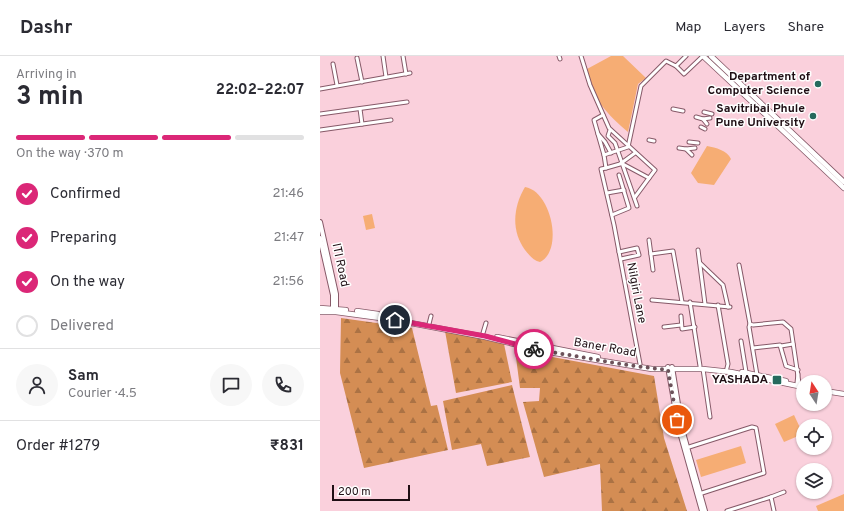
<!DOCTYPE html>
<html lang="en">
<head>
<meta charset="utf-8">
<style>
	:root { --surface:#fff; --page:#f7f7f7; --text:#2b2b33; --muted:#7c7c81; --line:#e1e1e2; --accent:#db2777 }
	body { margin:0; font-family:Overpass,sans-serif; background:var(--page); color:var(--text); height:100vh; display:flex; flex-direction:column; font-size:15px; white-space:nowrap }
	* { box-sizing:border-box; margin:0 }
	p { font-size:13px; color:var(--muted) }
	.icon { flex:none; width:22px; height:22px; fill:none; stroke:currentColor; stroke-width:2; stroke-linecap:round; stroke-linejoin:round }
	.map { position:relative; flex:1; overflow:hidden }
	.details { display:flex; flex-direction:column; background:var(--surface); width:320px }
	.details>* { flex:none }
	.needle { width:26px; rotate:348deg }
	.tools { position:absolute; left:476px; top:319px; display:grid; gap:8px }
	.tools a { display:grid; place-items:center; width:36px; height:36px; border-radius:50%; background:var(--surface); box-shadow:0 1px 3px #0004; font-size:20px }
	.scale { position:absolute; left:12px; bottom:10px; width:78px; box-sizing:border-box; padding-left:4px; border:2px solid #1f0e14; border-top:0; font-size:11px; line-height:14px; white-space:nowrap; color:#1f0e14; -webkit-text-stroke:3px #fefefe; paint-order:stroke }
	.pin { position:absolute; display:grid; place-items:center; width:34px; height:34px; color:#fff; margin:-17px; border:2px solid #fff; border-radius:50%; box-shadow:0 1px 4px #0007 }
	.courier { position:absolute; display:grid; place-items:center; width:40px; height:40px; margin:-20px; border:3px solid #db2777; border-radius:50%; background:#fff; color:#222; box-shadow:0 1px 5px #0007 }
	.summary em { font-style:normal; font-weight:700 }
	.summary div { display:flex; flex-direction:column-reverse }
	.summary { display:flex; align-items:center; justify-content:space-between; height:68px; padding:0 16px }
	h1 { font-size:26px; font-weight:700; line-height:30px }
	.bar { display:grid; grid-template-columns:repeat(4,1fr); gap:6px 4px; align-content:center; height:48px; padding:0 16px }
	.bar i { height:5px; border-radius:3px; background:var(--line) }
	.bar .on { background:var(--accent) }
	.bar p { grid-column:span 4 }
	.line { display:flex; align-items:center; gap:10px; padding:0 16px; border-top:1px solid var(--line) }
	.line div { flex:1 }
	.round { display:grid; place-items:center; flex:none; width:42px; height:42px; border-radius:21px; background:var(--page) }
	ol { padding:0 16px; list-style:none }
	li { display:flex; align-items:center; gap:12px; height:44px }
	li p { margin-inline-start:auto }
	li .icon { padding:4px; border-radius:50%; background:var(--accent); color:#fff; stroke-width:4 }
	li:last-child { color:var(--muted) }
	li i { width:22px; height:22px; border:2px solid var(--line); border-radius:50% }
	header { display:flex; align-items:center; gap:24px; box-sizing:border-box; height:56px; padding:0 20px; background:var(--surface); border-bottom:1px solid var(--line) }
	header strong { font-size:19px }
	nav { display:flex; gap:22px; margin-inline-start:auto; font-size:14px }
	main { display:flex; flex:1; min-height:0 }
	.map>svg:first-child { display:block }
	.green { fill:#f6ad74 }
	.forest { fill:url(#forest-firs) }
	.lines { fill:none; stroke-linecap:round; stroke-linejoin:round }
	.street-casing { stroke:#865968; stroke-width:5 }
	.secondary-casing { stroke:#865968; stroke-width:6 }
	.primary-casing { stroke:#865968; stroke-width:6 }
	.street { stroke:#fff; stroke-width:3 }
	.secondary { stroke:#fff; stroke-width:4 }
	.primary { stroke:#fff; stroke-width:4.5 }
	.done { stroke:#6c525a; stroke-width:4; stroke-dasharray:0 7.2 }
	.route { stroke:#db2777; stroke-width:5 }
	.poi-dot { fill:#256a5d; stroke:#fefefe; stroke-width:1.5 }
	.labels { text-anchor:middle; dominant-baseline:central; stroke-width:3; stroke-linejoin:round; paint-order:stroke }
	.poi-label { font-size:12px; font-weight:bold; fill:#1f0e14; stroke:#fefefe; text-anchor:end }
	.street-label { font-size:12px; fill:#1f0e14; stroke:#fefefe }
</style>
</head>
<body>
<header>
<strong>Dashr</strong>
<nav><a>Map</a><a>Layers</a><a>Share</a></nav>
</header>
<main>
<section class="details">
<div class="summary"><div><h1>3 min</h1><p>Arriving in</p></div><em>22:02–22:07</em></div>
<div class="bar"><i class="on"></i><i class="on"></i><i class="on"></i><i></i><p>On the way · 370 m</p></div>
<ol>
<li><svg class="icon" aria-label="check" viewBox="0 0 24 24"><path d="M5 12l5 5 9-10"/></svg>Confirmed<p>21:46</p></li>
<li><svg class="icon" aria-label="check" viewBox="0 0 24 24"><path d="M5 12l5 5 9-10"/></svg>Preparing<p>21:47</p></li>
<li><svg class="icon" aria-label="check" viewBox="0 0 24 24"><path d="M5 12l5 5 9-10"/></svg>On the way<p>21:56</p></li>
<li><i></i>Delivered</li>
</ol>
<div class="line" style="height:72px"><a class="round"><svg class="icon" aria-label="person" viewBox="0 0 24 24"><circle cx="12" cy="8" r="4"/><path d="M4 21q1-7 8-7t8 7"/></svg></a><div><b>Sam</b><p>Courier · 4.5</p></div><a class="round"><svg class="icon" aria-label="chat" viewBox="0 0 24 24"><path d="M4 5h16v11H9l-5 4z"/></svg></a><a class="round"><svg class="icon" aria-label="phone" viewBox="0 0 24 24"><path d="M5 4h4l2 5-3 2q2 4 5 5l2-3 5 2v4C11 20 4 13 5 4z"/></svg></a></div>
<div class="line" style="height:52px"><div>Order #1279</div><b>₹831</b></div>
</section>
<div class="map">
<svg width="524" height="455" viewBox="0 0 524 455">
	<defs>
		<pattern id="forest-firs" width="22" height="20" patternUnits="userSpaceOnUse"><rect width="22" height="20" fill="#d48d54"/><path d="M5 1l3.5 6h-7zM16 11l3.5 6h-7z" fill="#ab7244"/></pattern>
	</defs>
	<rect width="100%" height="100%" fill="#fad0dc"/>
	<g class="green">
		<path d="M291,0h12l23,22 -8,6 -10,48c-18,-15 -40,-37 -41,-63z"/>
		<path d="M387,90c9,2 20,4 24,13l-17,26 -16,-2 -7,-10z"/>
		<path d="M205,131c26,4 39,63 15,75 -6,-1 -11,-7 -15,-12 -14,-19 -12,-43 0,-63z"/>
		<path d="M52,158l3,14 -9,2 -3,-14z"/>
		<path d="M474,359l9,19 -19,8 -9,-18z"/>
		<path d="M421,390l5,17 -45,14 -5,-17z"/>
		<path d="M524,438v17h-26l-2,-5z"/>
	</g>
	<g class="forest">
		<path d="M21,262l71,10 19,78 6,-1 11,45 -84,18 -24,-95z"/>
		<path d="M125,275l59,13 8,38 -56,11z"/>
		<path d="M195,294l139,26 10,62 23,73h-85l-2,-47 -56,13 -21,-75 16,-1 1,-13h-20z"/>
		<path d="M192,329l18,72 -43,9 -6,-22 -29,6 -9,-49z"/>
	</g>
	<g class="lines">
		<g class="street-casing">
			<g id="street">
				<path d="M63,0l3,21"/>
				<path d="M83,0l3,18"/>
				<path d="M239,0l1,3"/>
				<path d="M261,0l9,29 19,43 46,42 -6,8 -28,-15"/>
				<path d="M37,2l5,24"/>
				<path d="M13,8l4,21"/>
				<path d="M356,10l8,8 19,-18"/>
				<path d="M0,33l90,-16"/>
				<path d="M40,53l2,15"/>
				<path d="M353,53l10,2"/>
				<path d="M384,56l8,2"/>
				<path d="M0,58l87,-12"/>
				<path d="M283,59l-9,5 10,35"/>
				<path d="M376,61l7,2 4,5"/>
				<path d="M383,63l7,-1"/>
				<path d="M381,71l4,2"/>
				<path d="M0,74l71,-10"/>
				<path d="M290,74l-2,6 7,7 22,63"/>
				<path d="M278,78l7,8 6,11"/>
				<path d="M329,84l5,1"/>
				<path d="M369,86l9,1"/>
				<path d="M359,92l7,1 6,6"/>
				<path d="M366,93l9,-1"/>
				<path d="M315,97l-15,11 -14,4 -2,-13 24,-8 13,-61 25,-25 10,5 10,-10"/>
				<path d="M286,112l-5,1 13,56 26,139"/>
				<path d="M287,137l17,-3"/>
				<path d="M315,141l14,-19"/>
				<path d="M292,159l17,-7 -10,-33"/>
				<path d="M329,184l4,30"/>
				<path d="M378,194l7,54"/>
				<path d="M299,196l18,-4 2,7 -18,4"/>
				<path d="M331,198l22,-3 9,51"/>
				<path d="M380,207l23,22 5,22"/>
				<path d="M419,209l11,59 3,1 30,-3 8,7 8,54"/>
				<path d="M332,244l78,7"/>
				<path d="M370,246l10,64"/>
				<path d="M398,249l10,59 -2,8"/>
				<path d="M361,260l1,13 13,-2"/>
				<path d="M109,268l2,-8"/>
				<path d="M430,268l-1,3 8,48"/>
				<path d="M344,271l17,-2"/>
				<path d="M163,277l3,-10"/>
				<path d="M421,285l5,31"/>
				<path d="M461,290l12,-2"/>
				<path d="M433,292l27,-3 6,21 12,4"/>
				<path d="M383,313l7,48"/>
				<path d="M477,327l1,-9"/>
				<path d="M366,392l66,-21 4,1 8,45 -65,21"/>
				<path d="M451,441l13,-5"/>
				<path d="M407,455l44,-14 3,14"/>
			</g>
		</g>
		<g class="secondary-casing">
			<g id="secondary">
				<path d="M0,166l16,72v18"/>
				<path d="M0,182l13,57v15"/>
				<path d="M348,311l11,62 23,82"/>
				<path d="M352,311l10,62 23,82"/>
			</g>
		</g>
		<g class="primary-casing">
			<g id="primary">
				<path d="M383,0l141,132"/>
				<path d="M391,0l133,126"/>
				<path d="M0,252l26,2"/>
				<path d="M37,255l21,3"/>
				<path d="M0,256h16l59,8 90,17 58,14 84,14 25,4h51l28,3 72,15"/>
				<path d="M177,281l101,20"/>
				<path d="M422,316l44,9"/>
				<path d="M505,335l19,3"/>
			</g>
		</g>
		<use href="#street" class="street"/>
		<use href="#secondary" class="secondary"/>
		<use href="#primary" class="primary"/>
	</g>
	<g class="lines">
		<path class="done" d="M214,293l93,16 41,5 9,50"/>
		<path class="route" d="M75,264l90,16 49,13"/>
	</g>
	<g class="poi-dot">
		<circle cx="498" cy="28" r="4"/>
		<circle cx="493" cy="60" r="4"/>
		<rect x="452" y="319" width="10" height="10" rx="2"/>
	</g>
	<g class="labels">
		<g class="poi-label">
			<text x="490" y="21">Department of<tspan x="490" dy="14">Computer Science</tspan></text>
			<text x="485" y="53">Savitribai Phule<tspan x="485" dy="14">Pune University</tspan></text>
			<text x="448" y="324">YASHADA</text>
		</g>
		<g class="street-label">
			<text transform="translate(20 209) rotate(78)">ITI Road</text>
			<text transform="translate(316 237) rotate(79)">Nilgiri Lane</text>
			<text transform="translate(285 292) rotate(10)">Baner Road</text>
		</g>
	</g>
</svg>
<div class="tools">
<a><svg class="needle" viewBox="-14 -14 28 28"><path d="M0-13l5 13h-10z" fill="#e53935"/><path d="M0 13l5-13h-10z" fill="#7c7c81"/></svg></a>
<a><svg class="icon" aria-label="locate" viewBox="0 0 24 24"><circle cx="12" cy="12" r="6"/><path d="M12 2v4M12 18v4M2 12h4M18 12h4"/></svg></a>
<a><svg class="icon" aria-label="layers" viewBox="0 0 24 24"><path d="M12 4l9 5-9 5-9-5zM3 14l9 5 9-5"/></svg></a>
</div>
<div class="scale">200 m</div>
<div class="pin" style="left:357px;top:364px;background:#ea580c"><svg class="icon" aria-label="bag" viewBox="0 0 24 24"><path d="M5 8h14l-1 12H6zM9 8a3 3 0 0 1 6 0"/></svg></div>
<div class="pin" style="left:75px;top:264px;background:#1f2937"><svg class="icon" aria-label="home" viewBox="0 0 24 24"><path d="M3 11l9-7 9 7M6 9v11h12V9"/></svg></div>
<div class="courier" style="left:214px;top:293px"><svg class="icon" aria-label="bike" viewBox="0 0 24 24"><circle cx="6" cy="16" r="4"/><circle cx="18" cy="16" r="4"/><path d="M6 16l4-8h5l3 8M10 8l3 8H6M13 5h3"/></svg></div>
</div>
</main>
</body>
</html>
